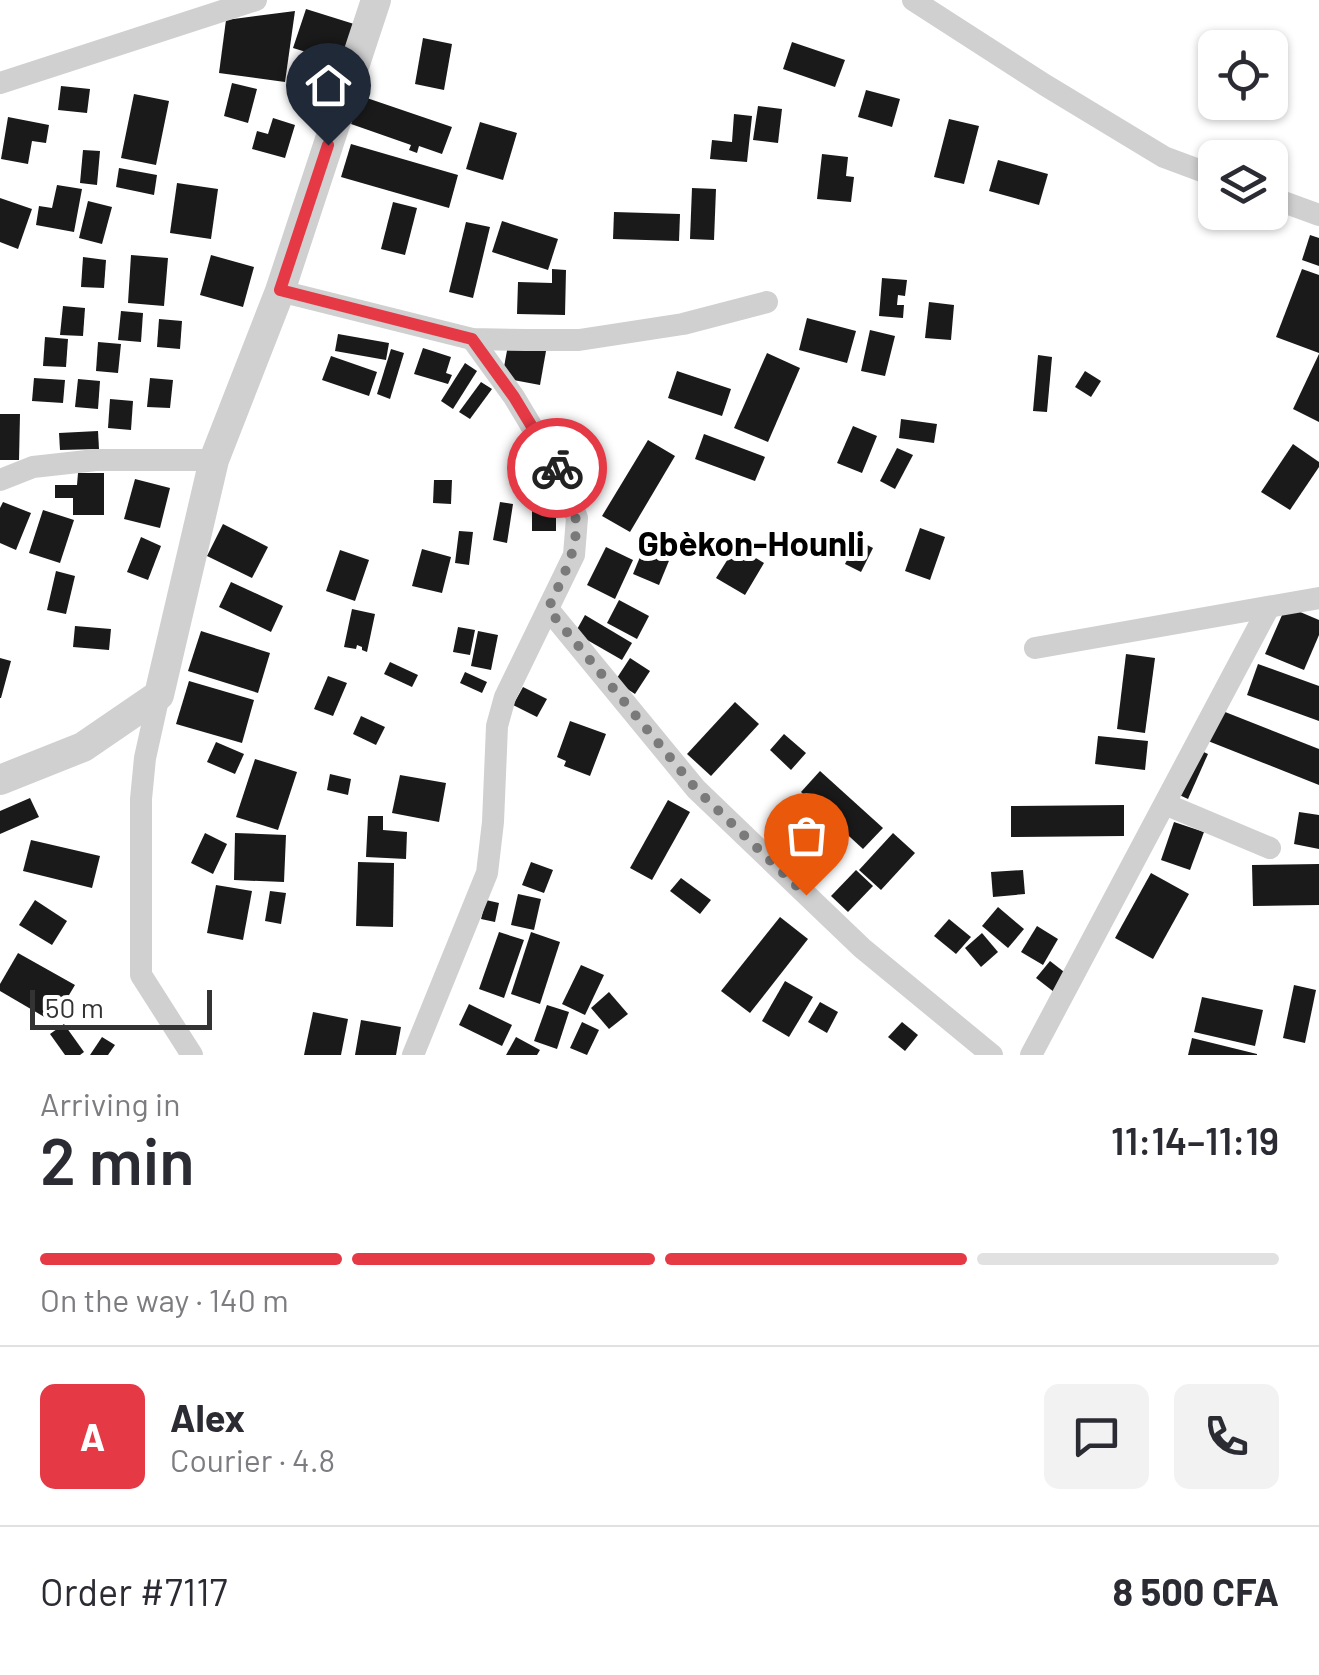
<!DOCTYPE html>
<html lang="en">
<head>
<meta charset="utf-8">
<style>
	:root { --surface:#fff; --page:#f2f2f3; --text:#2b2b33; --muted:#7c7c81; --line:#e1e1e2; --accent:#e63946 }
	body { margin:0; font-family:Barlow,sans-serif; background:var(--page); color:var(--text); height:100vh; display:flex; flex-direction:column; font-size:38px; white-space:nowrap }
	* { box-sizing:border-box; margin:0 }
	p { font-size:32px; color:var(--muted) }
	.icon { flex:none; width:55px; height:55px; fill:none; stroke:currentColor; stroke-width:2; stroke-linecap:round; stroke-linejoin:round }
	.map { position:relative; height:1055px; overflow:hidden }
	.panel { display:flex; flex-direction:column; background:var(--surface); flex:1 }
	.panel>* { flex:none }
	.controls { position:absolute; left:1198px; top:30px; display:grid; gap:20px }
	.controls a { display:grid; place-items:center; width:90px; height:90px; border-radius:15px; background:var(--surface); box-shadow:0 2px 8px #0004; font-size:50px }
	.scale { position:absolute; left:30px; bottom:25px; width:182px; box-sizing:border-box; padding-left:10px; border:5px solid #333; border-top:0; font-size:28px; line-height:35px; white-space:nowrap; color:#333; -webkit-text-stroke:8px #fff; paint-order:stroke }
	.pin { position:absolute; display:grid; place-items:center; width:85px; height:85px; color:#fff; margin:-102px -42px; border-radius:50% 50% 50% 0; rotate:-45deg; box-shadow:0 0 10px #0007 }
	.pin .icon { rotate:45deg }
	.courier { position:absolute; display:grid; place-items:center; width:100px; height:100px; margin:-50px; border:8px solid #e63946; border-radius:50%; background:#fff; color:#222; box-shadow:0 2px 12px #0007 }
	.summary em { font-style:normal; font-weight:600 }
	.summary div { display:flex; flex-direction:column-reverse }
	.summary { display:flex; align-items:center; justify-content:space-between; height:170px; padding:0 40px }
	h1 { font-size:65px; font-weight:600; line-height:75px }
	.bar { display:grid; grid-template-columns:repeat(4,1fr); gap:15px 10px; align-content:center; height:120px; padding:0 40px }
	.bar i { height:12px; border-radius:8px; background:var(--line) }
	.bar .selected { background:var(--accent) }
	.bar p { grid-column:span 4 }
	.line { display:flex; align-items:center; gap:25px; padding:0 40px; border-top:2px solid var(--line) }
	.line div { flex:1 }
	.round { display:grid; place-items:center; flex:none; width:105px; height:105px; border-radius:15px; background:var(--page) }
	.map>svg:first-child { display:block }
	.building { fill:#1a1a1a }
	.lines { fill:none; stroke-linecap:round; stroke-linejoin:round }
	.minor { stroke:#d0d0d0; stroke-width:22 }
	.tertiary { stroke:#d0d0d0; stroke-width:30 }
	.done { stroke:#7a7a7a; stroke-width:10; stroke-dasharray:0 18 }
	.route { stroke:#e63946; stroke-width:12 }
	.labels { text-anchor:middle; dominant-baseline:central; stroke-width:10; stroke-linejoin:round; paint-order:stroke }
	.quarter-label { font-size:35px; font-weight:bold; fill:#000; stroke:#fff }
</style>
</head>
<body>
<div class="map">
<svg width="1319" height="1055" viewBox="0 0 1319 1055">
	<rect width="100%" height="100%" fill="#fff"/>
	<g class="building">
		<path d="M306,9l48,15 -12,39 -49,-15z"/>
		<path d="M295,11l-10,71 -66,-9 7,-53z"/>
		<path d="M423,38l29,6 -8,46 -29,-6z"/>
		<path d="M792,42l53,18 -10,27 -52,-18z"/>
		<path d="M323,76l18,8 -15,32 -17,-8z"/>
		<path d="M232,83l25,6 -9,34 -24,-7z"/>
		<path d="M61,86l29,3 -3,24 -29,-3z"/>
		<path d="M866,90l34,9 -8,28 -34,-10z"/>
		<path d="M134,94l35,7 -13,64 -35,-7z"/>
		<path d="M361,96l91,31 -10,27 -23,-8 -2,7 -8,-3 2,-5 -60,-21z"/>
		<path d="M758,106l24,3 -4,34 -25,-3z"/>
		<path d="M734,114l18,2 -5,46 -37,-3 2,-19 20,2z"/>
		<path d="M8,117l41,8 -3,18 -14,-2 -4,23 -27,-5z"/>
		<path d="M273,118l22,7 -10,33 -33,-9 5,-18 11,3z"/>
		<path d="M949,119l30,7 -15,58 -30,-7z"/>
		<path d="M480,122l37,11 -14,47 -37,-11z"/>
		<path d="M351,144l107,31 -9,33 -108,-31z"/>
		<path d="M83,150l17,1 -3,34 -17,-2z"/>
		<path d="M822,154l26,3 -2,19 8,1 -3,25 -34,-3z"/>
		<path d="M998,160l50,14 -9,31 -50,-14z"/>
		<path d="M119,168l38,7 -3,20 -38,-8z"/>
		<path d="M177,183l41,6 -7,50 -41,-6z"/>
		<path d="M57,185l25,4 -8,43 -38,-7 3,-19 13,2z"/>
		<path d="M692,188l24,1 -2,51 -24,-1z"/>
		<path d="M0,198l32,11 -14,40 -18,-7z"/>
		<path d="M88,201l24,6 -10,37 -23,-6z"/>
		<path d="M393,202l24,6 -12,47 -24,-6z"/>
		<path d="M614,212l66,2 -1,27 -66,-2z"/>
		<path d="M502,221l56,18 -10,31 -56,-18z"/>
		<path d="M466,222l24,5 -17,71 -24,-6z"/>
		<path d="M1310,235l9,3v28l-17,-6z"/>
		<path d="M131,255l37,3 -4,48 -36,-3z"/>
		<path d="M211,255l43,12 -11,40 -43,-12z"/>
		<path d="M83,257l23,3 -2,28 -23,-1z"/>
		<path d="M552,269l14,1 -1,45 -48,-1 1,-32 34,1z"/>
		<path d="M1302,269l17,6v78l-43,-16z"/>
		<path d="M882,278l25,2 -2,16 -7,-1 -1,10h7l-1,13 -24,-2z"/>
		<path d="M929,302l25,3 -3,35 -26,-2z"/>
		<path d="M63,306l22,2 -2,28 -23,-1z"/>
		<path d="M121,311l22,2 -2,29 -23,-2z"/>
		<path d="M807,318l49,13 -9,32 -48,-13z"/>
		<path d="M159,319l23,2 -2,28 -23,-2z"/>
		<path d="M870,330l25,6 -10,40 -24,-5z"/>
		<path d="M338,334l51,9 -3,17 -51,-9z"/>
		<path d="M45,337l23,2 -2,28 -23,-1z"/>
		<path d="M98,342l23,2 -3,29 -22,-2z"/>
		<path d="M508,345l38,6 -6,34 -38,-7z"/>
		<path d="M423,348l28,9 -5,16 6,2 -4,9 -34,-10z"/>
		<path d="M391,349l13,4 -14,46 -13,-5z"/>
		<path d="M767,353l33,15 -32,74 -34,-14z"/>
		<path d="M1319,354v68l-26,-13z"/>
		<path d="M1038,355l14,2 -5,55 -14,-1z"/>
		<path d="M331,356l46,16 -8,24 -47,-16z"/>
		<path d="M465,363l12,8 -24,38 -12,-8z"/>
		<path d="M677,371l54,18 -9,27 -54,-18z"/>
		<path d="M1085,371l16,10 -10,16 -16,-10z"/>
		<path d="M34,378l31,2 -2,23 -31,-2z"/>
		<path d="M150,378l23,2 -3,28 -23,-1z"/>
		<path d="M78,379l22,2 -2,28 -23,-2z"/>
		<path d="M481,382l11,7 -22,30 -11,-7z"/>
		<path d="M110,399l23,2 -2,29 -23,-2z"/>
		<path d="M0,414h20l-1,46h-19z"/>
		<path d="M901,419l36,5 -3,19 -35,-5z"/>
		<path d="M853,426l24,10 -15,37 -25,-10z"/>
		<path d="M98,431l1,18 -39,1 -1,-17z"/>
		<path d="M704,434l61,23 -10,24 -60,-22z"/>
		<path d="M648,440l27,16 -45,76 -28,-16z"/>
		<path d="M1293,444l26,18v5l-29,43 -29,-18z"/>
		<path d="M897,448l16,7 -18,34 -15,-8z"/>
		<path d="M78,473h26v42h-31v-17h-18v-13h22z"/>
		<path d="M135,479l35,9 -10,40 -36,-9z"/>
		<path d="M434,480h18l-1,24 -18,-1z"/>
		<rect x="532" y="498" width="24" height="33"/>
		<path d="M3,502l28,11 -15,37 -16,-7v-35z"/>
		<path d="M500,502l13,2 -6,39 -14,-3z"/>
		<path d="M43,510l31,10 -14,43 -31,-10z"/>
		<path d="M223,524l45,23 -16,31 -45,-22z"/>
		<path d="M920,528l25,9 -15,43 -25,-9z"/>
		<path d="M459,531l14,1 -4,33 -14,-2z"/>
		<path d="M141,537l20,9 -13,34 -21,-8z"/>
		<path d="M647,540l26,11 -14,34 -26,-11z"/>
		<path d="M857,540l16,8 -12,24 -16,-8z"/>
		<path d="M736,546l28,17 -19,32 -29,-17z"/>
		<path d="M606,547l27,13 -18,39 -28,-14z"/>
		<path d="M422,549l29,8 -9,36 -30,-7z"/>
		<path d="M340,550l29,10 -14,41 -29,-10z"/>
		<path d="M56,571l19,5 -9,38 -19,-4z"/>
		<path d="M231,582l52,24 -12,26 -52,-25z"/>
		<path d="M619,600l30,16 -12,23 -30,-16z"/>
		<path d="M1286,606l33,14v15l-15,35 -39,-16z"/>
		<path d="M352,609l23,5 -8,38 -5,-2v-3l-5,-2 -1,4 -12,-2z"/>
		<path d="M585,615l47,28 -10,17 -47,-27z"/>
		<path d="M75,626l36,3 -2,21 -36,-3z"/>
		<path d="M458,627l17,3 -5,25 -17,-3z"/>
		<path d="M201,631l69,22 -12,40 -70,-22z"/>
		<path d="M478,631l20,4 -7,35 -20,-4z"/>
		<path d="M1126,654l29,4 -10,75 -28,-4z"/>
		<path d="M0,658l11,3 -10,37h-1z"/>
		<path d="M630,658l20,13 -15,23 -20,-13z"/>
		<path d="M390,662l28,13 -6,12 -28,-13z"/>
		<path d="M1258,664l61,22v35l-72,-26z"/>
		<path d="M465,672l22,10 -5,11 -22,-10z"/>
		<path d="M328,676l19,7 -14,33 -19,-7z"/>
		<path d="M189,681l65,19 -12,43 -66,-19z"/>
		<path d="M523,687l24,12 -10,18 -24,-12z"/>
		<path d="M735,702l24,22 -48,52 -24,-22z"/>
		<path d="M1215,708l104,41v36l-116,-46z"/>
		<path d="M361,716l24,11 -9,18 -23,-11z"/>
		<path d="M570,721l36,13 -16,42 -26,-10 2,-5 -9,-4z"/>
		<path d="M784,734l22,19 -15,17 -21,-20z"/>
		<path d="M1098,736l50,5 -3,29 -50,-6z"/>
		<path d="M216,742l28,12 -9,20 -28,-12z"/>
		<path d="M1195,748l13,6 -20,45 -13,-6z"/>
		<path d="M255,759l42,13 -19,58 -42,-13z"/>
		<path d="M820,771l63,57 -20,21 -62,-57z"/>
		<path d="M330,774l21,5 -3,16 -21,-5z"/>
		<path d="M400,775l46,8 -7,39 -47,-9z"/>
		<path d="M30,798l9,19 -39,17v-23z"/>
		<path d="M668,800l22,12 -38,68 -22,-12z"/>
		<path d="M1124,805v31l-113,1v-31z"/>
		<path d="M1299,812l20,3v34l-25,-5z"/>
		<path d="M368,816h15v14l24,2 -1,27 -40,-2z"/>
		<path d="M1174,822l30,10 -14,38 -29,-10z"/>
		<path d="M205,833l22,11 -14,30 -22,-11z"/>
		<path d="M235,833l51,2 -2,47 -50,-2z"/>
		<path d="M893,833l22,20 -34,37 -22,-20z"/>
		<path d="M31,840l69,16 -8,32 -69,-17z"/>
		<path d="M358,862l36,1 -1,64 -37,-1z"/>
		<path d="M531,862l22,8 -9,23 -22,-8z"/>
		<path d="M1319,864v41l-66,1 -1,-41z"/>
		<path d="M856,870l17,16 -25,26 -17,-16z"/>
		<path d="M1023,870l2,24 -32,3 -2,-25z"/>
		<path d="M1151,873l38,21 -36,65 -38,-21z"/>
		<path d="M681,878l30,22 -11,14 -30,-23z"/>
		<path d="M216,885l36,6 -9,49 -36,-7z"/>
		<path d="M270,891l16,2 -5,31 -16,-3z"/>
		<path d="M518,894l23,5 -7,31 -23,-5z"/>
		<path d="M35,900l32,21 -15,24 -33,-20z"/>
		<path d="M486,900l13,3 -4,19 -14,-3z"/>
		<path d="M998,907l26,22 -16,19 -26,-22z"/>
		<path d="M780,917l28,22 -58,74 -29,-22z"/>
		<path d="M949,919l22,18 -15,17 -22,-18z"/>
		<path d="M1037,926l21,13 -15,26 -22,-13z"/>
		<path d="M499,932l25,8 -20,58 -25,-9z"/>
		<path d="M531,932l29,10 -20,62 -29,-10z"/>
		<path d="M982,933l16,19 -17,15 -16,-19z"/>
		<path d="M18,953l57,32 -22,37 -53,-31v-7z"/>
		<path d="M1050,961l18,14 -14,17 -18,-14z"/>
		<path d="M581,965l23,10 -19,40 -23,-11z"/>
		<path d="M785,981l28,16 -24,40 -27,-16z"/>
		<path d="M1294,985l22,5 -11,53 -22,-5z"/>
		<path d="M609,992l19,22 -19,15 -18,-21z"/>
		<path d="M1202,997l61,13 -8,36 -61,-14z"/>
		<path d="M820,1002l18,10 -11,21 -19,-11z"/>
		<path d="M469,1004l43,21 -10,21 -43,-21z"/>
		<path d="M547,1005l22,7 -12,37 -23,-8z"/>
		<path d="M313,1012l35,7 -7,36h-37z"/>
		<path d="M361,1020l40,7 -5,28h-41z"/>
		<path d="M582,1022l17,8 -12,25 -17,-7z"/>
		<path d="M902,1022l16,13 -13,16 -17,-14z"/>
		<path d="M64,1024l20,28 -4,3h-15l-15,-21z"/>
		<path d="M102,1037l13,8 -7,10h-18z"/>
		<path d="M516,1037l24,13 -3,5h-31z"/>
		<path d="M1192,1038l65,16v1h-69z"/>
	</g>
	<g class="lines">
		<g class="minor">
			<path d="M913,0l132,85 119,72 51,19"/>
			<path d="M0,83l256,-83"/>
			<path d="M1270,197l49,18"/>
			<path d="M280,291l192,48 54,1h53l104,-16 84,-22"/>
			<path d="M0,480l33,-13 63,-7h118"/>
			<path d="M548,609l148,180 166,159 130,107"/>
			<path d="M1035,648l284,-50"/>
			<path d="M159,695l-14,63 -4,41v176l51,80"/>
			<path d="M1165,804l105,44"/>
			<path d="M413,1055l74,-182 6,-51 4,-96 8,-29 69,-142 3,-37 -15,-41 -48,-80 -42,-58"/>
			<path d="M1031,1055l238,-448"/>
		</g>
		<path class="tertiary" d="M0,780l83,-33 76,-52 55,-235 66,-169 96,-291"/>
	</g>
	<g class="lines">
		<path class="done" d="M557,468c34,59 17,85 -9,141l148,180 110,106"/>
		<path class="route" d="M328,145l-48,145 192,49 42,58 43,71"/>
	</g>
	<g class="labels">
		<g class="quarter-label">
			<text x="751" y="542">Gbèkon-Hounli</text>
		</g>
	</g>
</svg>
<div class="controls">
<a><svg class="icon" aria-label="locate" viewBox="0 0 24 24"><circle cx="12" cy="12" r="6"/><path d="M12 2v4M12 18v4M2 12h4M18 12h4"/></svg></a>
<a><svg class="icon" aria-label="layers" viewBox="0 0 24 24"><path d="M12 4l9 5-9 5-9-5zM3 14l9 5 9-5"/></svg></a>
</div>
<div class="scale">50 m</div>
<div class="pin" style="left:806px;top:895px;background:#ea580c"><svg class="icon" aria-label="bag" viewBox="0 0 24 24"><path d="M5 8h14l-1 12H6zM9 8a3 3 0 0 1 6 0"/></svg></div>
<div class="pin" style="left:328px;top:145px;background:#1f2937"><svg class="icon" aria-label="home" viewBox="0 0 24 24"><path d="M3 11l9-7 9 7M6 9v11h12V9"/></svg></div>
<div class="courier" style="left:557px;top:468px"><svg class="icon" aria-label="bike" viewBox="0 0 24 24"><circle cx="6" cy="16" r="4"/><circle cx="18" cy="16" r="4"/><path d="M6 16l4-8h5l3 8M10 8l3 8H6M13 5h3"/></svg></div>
</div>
<section class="panel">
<div class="summary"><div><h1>2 min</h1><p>Arriving in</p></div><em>11:14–11:19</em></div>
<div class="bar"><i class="selected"></i><i class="selected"></i><i class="selected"></i><i></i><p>On the way · 140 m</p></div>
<div class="line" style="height:180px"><b class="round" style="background:var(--accent);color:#fff">A</b><div><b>Alex</b><p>Courier · 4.8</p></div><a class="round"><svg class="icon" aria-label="chat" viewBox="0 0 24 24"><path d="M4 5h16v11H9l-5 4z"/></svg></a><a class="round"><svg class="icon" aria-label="phone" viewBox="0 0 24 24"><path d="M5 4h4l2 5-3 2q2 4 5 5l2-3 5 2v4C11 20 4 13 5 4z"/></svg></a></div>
<div class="line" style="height:130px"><div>Order #7117</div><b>8 500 CFA</b></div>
</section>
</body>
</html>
